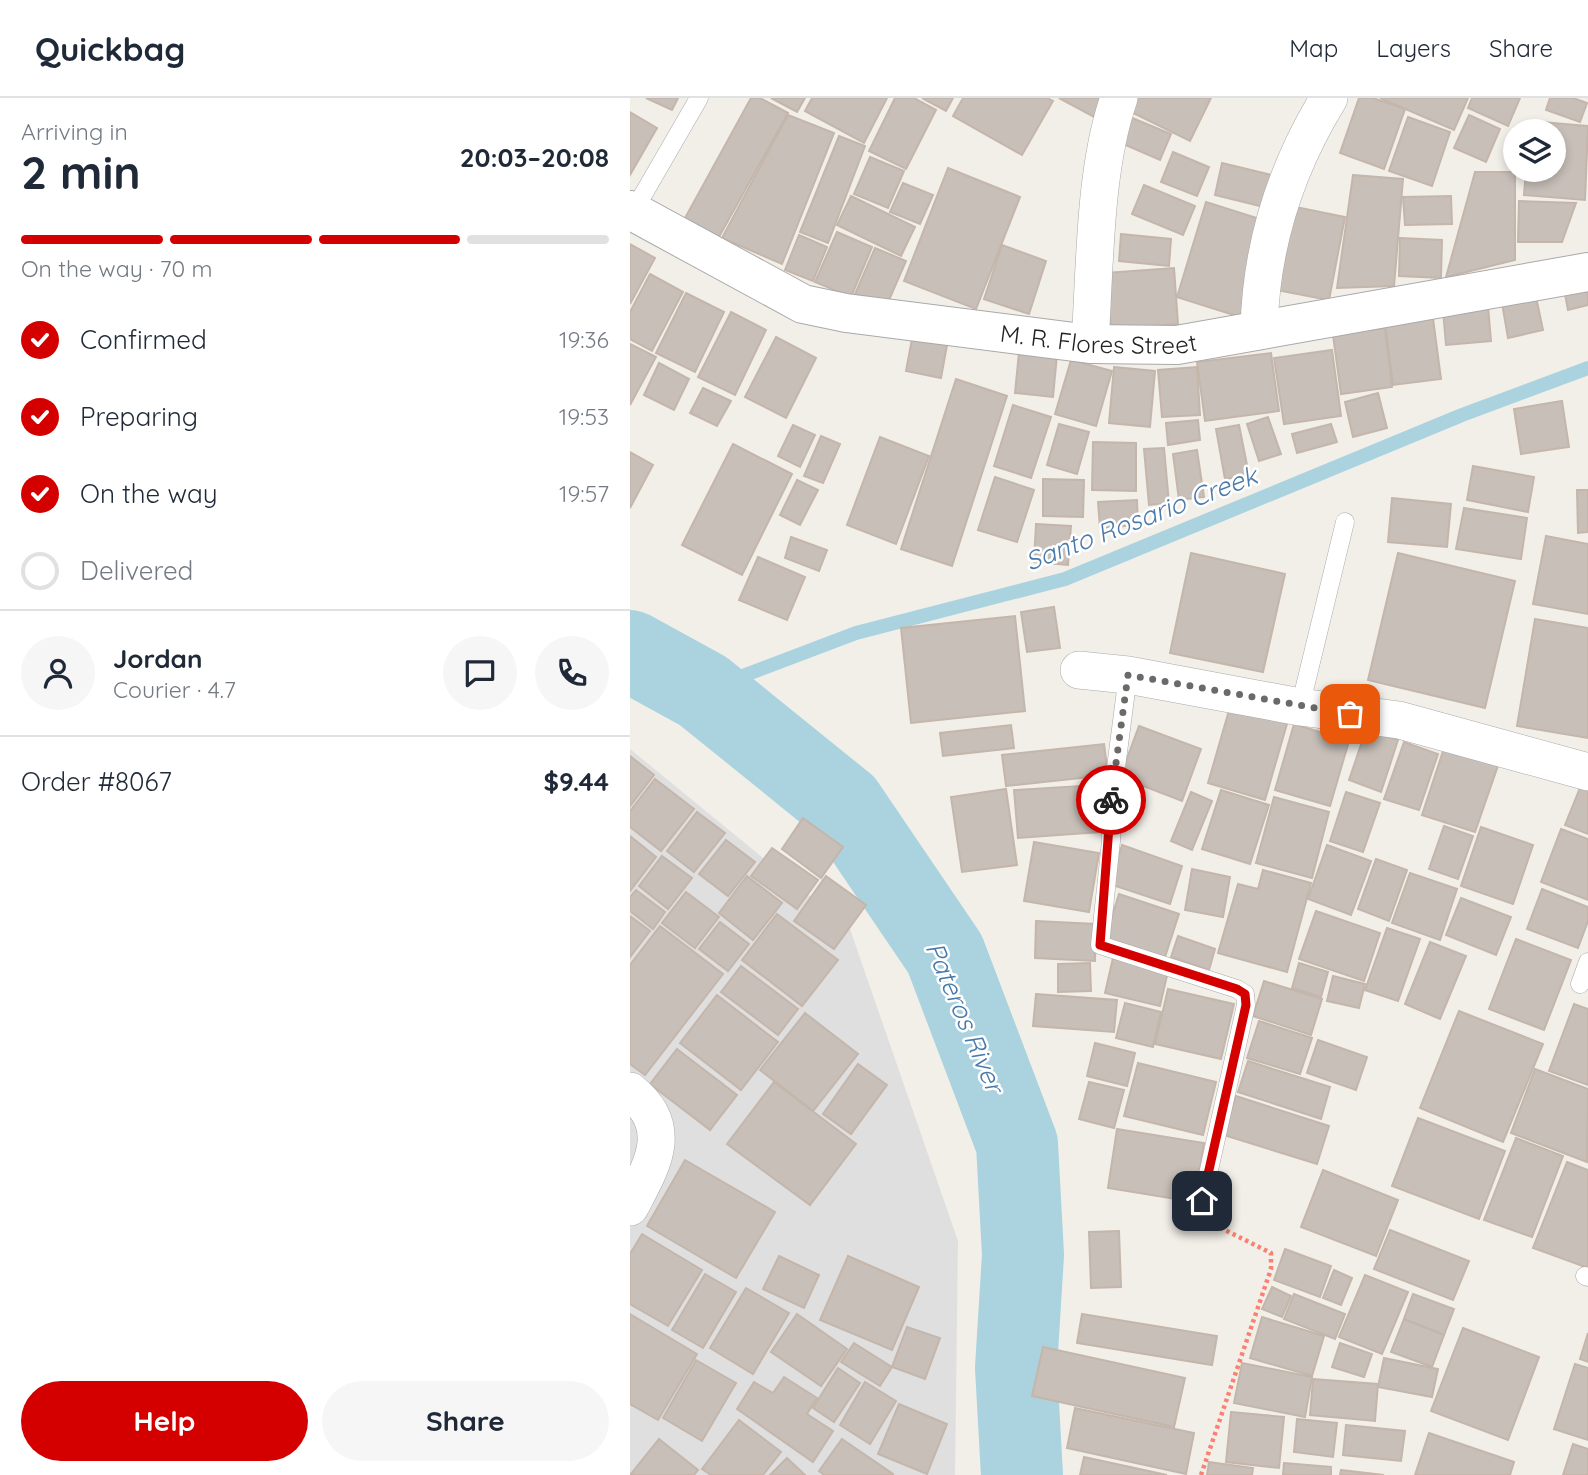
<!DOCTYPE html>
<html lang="en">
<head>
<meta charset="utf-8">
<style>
	:root { --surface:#fff; --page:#f6f6f7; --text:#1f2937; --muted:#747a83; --line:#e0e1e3; --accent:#d40000 }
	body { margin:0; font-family:Quicksand,sans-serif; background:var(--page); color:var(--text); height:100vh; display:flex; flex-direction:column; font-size:26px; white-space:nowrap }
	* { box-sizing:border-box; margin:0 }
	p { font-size:23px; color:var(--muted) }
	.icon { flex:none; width:38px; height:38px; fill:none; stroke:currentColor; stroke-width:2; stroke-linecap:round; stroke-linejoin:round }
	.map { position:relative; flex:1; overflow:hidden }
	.sheet { display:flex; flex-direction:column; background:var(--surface); width:630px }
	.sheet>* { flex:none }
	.buttons { position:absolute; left:873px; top:21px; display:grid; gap:14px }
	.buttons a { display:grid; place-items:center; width:63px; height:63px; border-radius:50%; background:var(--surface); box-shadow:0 4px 10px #0003; font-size:35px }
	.pin { position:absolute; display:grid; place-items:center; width:60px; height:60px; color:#fff; margin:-30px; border-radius:14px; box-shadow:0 4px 10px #0006 }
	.courier { position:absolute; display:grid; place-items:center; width:70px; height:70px; margin:-35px; border:5px solid #d40000; border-radius:50%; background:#fff; color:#222; box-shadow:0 2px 9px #0007 }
	.head em { font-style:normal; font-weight:700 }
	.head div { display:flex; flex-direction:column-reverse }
	.head { display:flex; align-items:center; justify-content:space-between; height:119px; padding:0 21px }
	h1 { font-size:46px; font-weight:700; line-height:52px }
	.bar { display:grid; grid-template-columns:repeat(4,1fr); gap:10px 7px; align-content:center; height:84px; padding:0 21px }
	.bar i { height:9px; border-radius:5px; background:var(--line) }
	.bar .on { background:var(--accent) }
	.bar p { grid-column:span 4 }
	.line { display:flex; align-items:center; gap:18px; padding:0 21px; border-top:2px solid var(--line) }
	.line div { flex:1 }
	.round { display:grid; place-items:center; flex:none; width:74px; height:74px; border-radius:37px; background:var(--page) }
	ol { padding:0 21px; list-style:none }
	li { display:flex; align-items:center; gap:21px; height:77px }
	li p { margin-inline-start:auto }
	li .icon { padding:7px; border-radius:50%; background:var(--accent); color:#fff; stroke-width:4 }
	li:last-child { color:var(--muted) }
	li i { width:38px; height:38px; border:4px solid var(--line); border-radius:50% }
	.action { display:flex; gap:14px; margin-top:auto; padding:14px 21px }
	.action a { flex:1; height:80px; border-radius:42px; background:var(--accent); color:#fff; font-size:28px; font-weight:700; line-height:80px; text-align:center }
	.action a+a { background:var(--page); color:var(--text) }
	header { display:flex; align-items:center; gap:42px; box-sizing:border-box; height:98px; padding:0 35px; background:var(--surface); border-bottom:2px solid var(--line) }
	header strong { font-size:33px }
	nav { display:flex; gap:38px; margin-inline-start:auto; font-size:24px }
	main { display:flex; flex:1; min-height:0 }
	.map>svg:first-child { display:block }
	.residential { fill:#e0dfdf }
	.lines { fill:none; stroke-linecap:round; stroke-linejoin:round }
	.stream { stroke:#aad3df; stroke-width:14 }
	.river { stroke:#aad3df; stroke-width:82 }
	.building { fill:#c7bfb8; stroke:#c4b6ab; stroke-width:2 }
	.service-casing { stroke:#a9a9a9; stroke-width:19 }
	.minor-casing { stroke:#a9a9a9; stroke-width:38 }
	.tertiary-casing { stroke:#a9a9a9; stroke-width:40 }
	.path { stroke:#fa8072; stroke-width:4.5; stroke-dasharray:3.5 3.5; stroke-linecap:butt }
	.service { stroke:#fff; stroke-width:18 }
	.minor { stroke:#fff; stroke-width:37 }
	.tertiary { stroke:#fff; stroke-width:38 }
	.done { stroke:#6b6a68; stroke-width:7; stroke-dasharray:0 12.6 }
	.route { stroke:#d40000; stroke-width:9 }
	.labels { text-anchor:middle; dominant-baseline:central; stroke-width:5; stroke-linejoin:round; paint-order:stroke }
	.street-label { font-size:24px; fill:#222; stroke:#fff }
	.water-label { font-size:26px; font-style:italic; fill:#4a7aab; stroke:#fff }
</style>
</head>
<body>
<header>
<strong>Quickbag</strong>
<nav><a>Map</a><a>Layers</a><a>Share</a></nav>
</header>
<main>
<section class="sheet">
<div class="head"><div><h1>2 min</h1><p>Arriving in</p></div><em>20:03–20:08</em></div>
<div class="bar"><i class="on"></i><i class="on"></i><i class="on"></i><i></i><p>On the way · 70 m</p></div>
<ol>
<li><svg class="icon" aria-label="check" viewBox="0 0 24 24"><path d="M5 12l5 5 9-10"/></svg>Confirmed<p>19:36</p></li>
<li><svg class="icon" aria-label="check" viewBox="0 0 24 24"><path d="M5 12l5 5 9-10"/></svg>Preparing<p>19:53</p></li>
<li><svg class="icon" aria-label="check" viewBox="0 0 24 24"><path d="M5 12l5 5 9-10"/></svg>On the way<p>19:57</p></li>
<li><i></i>Delivered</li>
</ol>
<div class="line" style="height:126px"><a class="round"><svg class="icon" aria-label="person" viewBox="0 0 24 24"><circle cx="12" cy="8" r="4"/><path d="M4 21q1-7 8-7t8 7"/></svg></a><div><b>Jordan</b><p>Courier · 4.7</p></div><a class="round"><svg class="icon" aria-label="chat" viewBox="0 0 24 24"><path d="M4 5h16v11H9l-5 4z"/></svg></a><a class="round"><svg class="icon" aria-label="phone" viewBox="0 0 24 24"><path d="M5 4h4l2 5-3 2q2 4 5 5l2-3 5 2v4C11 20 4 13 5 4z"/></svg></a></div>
<div class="line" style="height:91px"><div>Order #8067</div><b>$9.44</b></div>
<div class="action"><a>Help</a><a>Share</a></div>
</section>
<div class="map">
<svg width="958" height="1377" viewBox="0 0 958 1377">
	<rect width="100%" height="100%" fill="#f2efe9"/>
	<path class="residential" d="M0,651l220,180 108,312 -3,234h-325z"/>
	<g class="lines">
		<path class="stream" d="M73,593l153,-58 209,-54 397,-164 126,-47"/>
		<path class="river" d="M0,553l73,40 141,114 101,149 72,190 6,111 -7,113 6,107"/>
	</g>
	<g class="building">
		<path d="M16,0h32l-6,12z"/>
		<path d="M121,0h9l28,15 -69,124 -34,-19z"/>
		<path d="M141,0h34l-8,14z"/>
		<path d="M182,0h75l-23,45 -59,-32z"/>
		<path d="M265,0h19l22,12 -30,59 -37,-18z"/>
		<path d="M292,0h31l-7,13z"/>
		<path d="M333,0h84l6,3 -31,54 -69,-39z"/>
		<path d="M429,0h45l-10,19z"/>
		<path d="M495,0h86l-21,43 -69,-34z"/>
		<path d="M729,0h14l32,11 -21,60 -44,-16z"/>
		<path d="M750,0h88l-14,32z"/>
		<path d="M842,0h48l-12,28 -40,-18z"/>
		<path d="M920,0h23l14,5 -7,19 -34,-12z"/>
		<path d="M0,14l27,16 -27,47z"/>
		<path d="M158,17l46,18 -52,131 -60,-26z"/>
		<path d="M495,17l46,19 -11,26 -46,-20z"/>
		<path d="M839,17l31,14 -14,33 -32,-14z"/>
		<path d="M778,19l42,15 -18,54 -43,-15z"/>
		<path d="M900,23l58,5 -3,74 -61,-5 2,-25h28v-39h-25z"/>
		<path d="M209,38l26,10 -37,97 -28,-11z"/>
		<path d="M543,54l36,15 -12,29 -36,-14z"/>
		<path d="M240,59l34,14 -16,37 -34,-14z"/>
		<path d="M592,65l50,12 -8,32 -49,-12z"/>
		<path d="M318,70l72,29 -44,112 -72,-28z"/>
		<path d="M845,74h40v88l-69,17z"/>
		<path d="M723,77l50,4 -9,107 -57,2z"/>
		<path d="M273,85l30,12 -13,29 -30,-12z"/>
		<path d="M514,87l51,21 -12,29 -51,-21z"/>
		<path d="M221,98l64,31 -14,29 -64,-31z"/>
		<path d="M821,98l1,28 -47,1 -2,-28z"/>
		<path d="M889,103l57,2 -14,39h-44z"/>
		<path d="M576,104l63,20 -29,95 -63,-20z"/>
		<path d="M651,106l64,13 -16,83 -63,-12z"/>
		<path d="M207,134l35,15 -21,50 -36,-15z"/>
		<path d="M491,136l50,5 -2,27 -50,-5z"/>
		<path d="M169,137l28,12 -14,34 -28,-11z"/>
		<path d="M770,140l42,2 -1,38 -42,-2z"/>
		<path d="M0,146l25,14 -25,46z"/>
		<path d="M372,147l44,16 -17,53 -45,-15z"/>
		<path d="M245,150l31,13 -20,46 -31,-13z"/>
		<path d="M544,170l4,56 -67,5 -5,-56z"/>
		<path d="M20,176l33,18 -31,59 -22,-12v-27z"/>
		<path d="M958,180v27l-20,5 -5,-26z"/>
		<path d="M56,195l38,19 -29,60 -39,-19z"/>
		<path d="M906,199l7,33 -35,8 -6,-35z"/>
		<path d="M858,208l3,35 -45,4 -3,-35z"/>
		<path d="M802,213l9,68 -48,6 -9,-68z"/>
		<path d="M101,214l35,18 -31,65 -37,-18z"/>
		<path d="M755,230l7,59 -51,7 -8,-59z"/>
		<path d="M146,239l40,21 -30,60 -41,-21z"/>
		<path d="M282,241l35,6 -6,33 -35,-7z"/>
		<path d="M0,246l26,13 -26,48z"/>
		<path d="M702,252l9,66 -57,8 -10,-66z"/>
		<path d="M389,254l38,3 -4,42 -38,-4z"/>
		<path d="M641,255l8,58 -74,10 -8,-59z"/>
		<path d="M441,262l41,11 -16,55 -41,-12z"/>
		<path d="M29,265l30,16 -15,31 -30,-15z"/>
		<path d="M484,269l41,4 -5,56 -41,-4z"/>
		<path d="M567,269l3,48 -38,2 -4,-47z"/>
		<path d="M326,281l51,17 -55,170 -51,-17z"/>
		<path d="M73,290l28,13 -14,25 -27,-13z"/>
		<path d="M748,295l9,35 -34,9 -8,-35z"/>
		<path d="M932,303l7,46 -48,7 -7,-45z"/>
		<path d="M383,307l38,12 -20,61 -37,-12z"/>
		<path d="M638,319l13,37 -22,7 -12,-37z"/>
		<path d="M568,322l2,20 -32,5 -2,-22z"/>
		<path d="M429,326l30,8 -12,42 -30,-9z"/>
		<path d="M701,326l6,18 -40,11 -5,-19z"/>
		<path d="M163,327l22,10 -15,32 -22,-11z"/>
		<path d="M609,327l10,50 -24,4 -9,-50z"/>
		<path d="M191,338l19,8 -17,39 -19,-7z"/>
		<path d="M250,339l49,19 -33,88 -49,-19z"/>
		<path d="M463,344l43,1v48l-44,-1z"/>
		<path d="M103,346l59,30 -50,101 -60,-30z"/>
		<path d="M534,350l5,55 -20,2 -5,-56z"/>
		<path d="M567,352l7,47 -25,3 -6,-46z"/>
		<path d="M0,354l23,13 -23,43z"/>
		<path d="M843,368l61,11 -6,35 -61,-12z"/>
		<path d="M365,379l39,13 -17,52 -39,-12z"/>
		<path d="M413,381l41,1 -1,37 -40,-1z"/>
		<path d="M167,382l21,10 -18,35 -20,-10z"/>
		<path d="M947,392h11v42l-10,1z"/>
		<path d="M762,400l59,6 -4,43 -59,-5z"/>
		<path d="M507,402l1,25 -38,3 -2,-26z"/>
		<path d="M834,410l63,10 -6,41 -65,-10z"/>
		<path d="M406,426l35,2 -3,39 -34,-3z"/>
		<path d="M916,438l42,8v70l-55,-10z"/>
		<path d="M161,439l36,13 -8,21 -34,-13z"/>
		<path d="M561,455l94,21 -22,98 -93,-19z"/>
		<path d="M768,455l117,28 -30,127 -117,-28z"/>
		<path d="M128,459l47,20 -18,43 -48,-20z"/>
		<path d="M424,509l6,41 -33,4 -6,-40z"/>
		<path d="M385,518l10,95 -114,12 -10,-95z"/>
		<path d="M905,521l53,9v110l-71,-12z"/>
		<path d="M602,602l57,17 -24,83 -57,-17z"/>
		<path d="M664,626l55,17 -19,65 -55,-16z"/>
		<path d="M381,627l3,23 -71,8 -3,-23z"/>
		<path d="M509,628l62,23 -19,52 -62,-24z"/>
		<path d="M736,632l32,10 -17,52 -32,-12z"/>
		<path d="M817,641l54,18 -26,75 -53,-17z"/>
		<path d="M774,644l34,12 -19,56 -35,-11z"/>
		<path d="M474,646l4,31 -102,11 -4,-31z"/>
		<path d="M0,658l24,19 -24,31z"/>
		<path d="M954,680l4,1v55l-23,-9z"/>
		<path d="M25,681l39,30 -33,42 -31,-24v-16z"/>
		<path d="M467,687l3,47 -82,6 -4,-48z"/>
		<path d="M376,691l11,76 -55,7 -11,-75z"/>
		<path d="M591,692l48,15 -19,59 -48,-15z"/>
		<path d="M561,694l21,9 -20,49 -21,-9z"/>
		<path d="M716,694l34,11 -17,49 -33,-11z"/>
		<path d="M644,699l55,15 -17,66 -56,-15z"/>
		<path d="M67,714l28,21 -31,39 -27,-21z"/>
		<path d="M173,720l40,29 -22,31 -39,-29z"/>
		<path d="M814,728l29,10 -15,43 -29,-10z"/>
		<path d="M851,729l52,18 -20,59 -52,-18z"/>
		<path d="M931,731l27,10v61l-47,-18z"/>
		<path d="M0,738l26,21 -26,34z"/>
		<path d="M96,742l29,22 -27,34 -29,-22z"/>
		<path d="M404,744l65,11 -10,59 -65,-11z"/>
		<path d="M492,747l60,21 -12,38 -60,-20z"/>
		<path d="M697,747l44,16 -20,54 -43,-16z"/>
		<path d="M142,750l46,32 -21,29 -46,-33z"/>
		<path d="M32,758l30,22 -24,31 -29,-23z"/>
		<path d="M746,761l31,11 -18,51 -31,-12z"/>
		<path d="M562,771l38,8 -7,40 -38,-7z"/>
		<path d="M633,772l48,13 -24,89 -69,-19 20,-69 20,5z"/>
		<path d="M780,775l47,16 -17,51 -48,-17z"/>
		<path d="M117,778l35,27 -29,37 -34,-27z"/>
		<path d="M196,778l40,29 -32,44 -40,-28z"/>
		<path d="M912,791l46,18v14l-10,27 -51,-19z"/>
		<path d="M6,792l29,22 -12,17 -23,-18v-14z"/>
		<path d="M56,794l33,25 -24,31 -33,-25z"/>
		<path d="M489,796l60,20 -14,43 -60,-19z"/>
		<path d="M831,800l50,19 -15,38 -50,-20z"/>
		<path d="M686,813l64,22 -16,48 -65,-22z"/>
		<path d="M147,816l61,46 -36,46 -60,-46z"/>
		<path d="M0,818l20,15 -20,26z"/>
		<path d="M406,823l60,3 -1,37 -60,-3z"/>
		<path d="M90,824l29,22 -21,27 -29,-22z"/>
		<path d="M30,828l63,48 -78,101 -15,-11v-99z"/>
		<path d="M757,830l33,11 -22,62 -33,-11z"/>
		<path d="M548,838l37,13 -6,21 -38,-13z"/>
		<path d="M886,841l55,21 -27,70 -55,-21z"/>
		<path d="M800,844l36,14 -26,63 -35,-15z"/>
		<path d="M483,860l55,13 -8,35 -55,-13z"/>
		<path d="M460,865l1,28 -33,1v-28z"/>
		<path d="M669,865l29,9 -7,25 -29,-9z"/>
		<path d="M111,868l57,43 -20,26 -57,-43z"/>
		<path d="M703,878l32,8 -6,24 -32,-7z"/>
		<path d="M634,883l58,18 -11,36 -58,-19z"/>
		<path d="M538,891l66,15 -13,55 -66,-15z"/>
		<path d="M406,896l81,6 -3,32 -81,-6z"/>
		<path d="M87,897l61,47 -37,48 -61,-47z"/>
		<path d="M495,905l36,9 -8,35 -37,-9z"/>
		<path d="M944,906l14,5v76l-39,-14z"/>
		<path d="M829,913l84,33 -40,98 -83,-34z"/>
		<path d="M175,915l53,41 -45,57 -53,-41z"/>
		<path d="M629,923l53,17 -12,36 -53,-16z"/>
		<path d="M688,942l49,17 -11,33 -49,-17z"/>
		<path d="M465,945l40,10 -8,33 -40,-10z"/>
		<path d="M47,951l60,46 -27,35 -60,-46z"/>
		<path d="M618,963l82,26 -9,32 -83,-27z"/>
		<path d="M508,965l78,19 -13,53 -79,-19z"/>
		<path d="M228,966l29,21 -36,49 -28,-20z"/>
		<path d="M905,971l53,20 -1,73 -76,-29z"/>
		<path d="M144,984l82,62 -46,61 -83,-61z"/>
		<path d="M459,984l35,8 -10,38 -35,-9z"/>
		<path d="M606,998l93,30 -12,38 -93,-29z"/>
		<path d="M788,1020l87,33 -26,68 -87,-33z"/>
		<path d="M487,1031l87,14 -9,59 -87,-14z"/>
		<path d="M886,1040l47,18 -31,81 -48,-17z"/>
		<path d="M55,1062l90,52 -39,66 -89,-52z"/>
		<path d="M937,1064l21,8v98l-55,-20z"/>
		<path d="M693,1072l75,30 -22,56 -75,-29z"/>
		<path d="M760,1132l79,31 -16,39 -79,-31z"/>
		<path d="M489,1133l2,56 -30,1 -2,-56z"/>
		<path d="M12,1136l60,36 -34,56 -38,-22v-50z"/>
		<path d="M655,1151l46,17 -11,31 -46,-17z"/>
		<path d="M149,1158l40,19 -15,33 -41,-19z"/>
		<path d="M218,1158l71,31 -27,63 -72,-30z"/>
		<path d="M704,1172l18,8 -11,27 -18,-7z"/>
		<path d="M75,1176l31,18 -33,56 -31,-18z"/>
		<path d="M735,1177l43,17 -26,62 -43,-17z"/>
		<path d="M642,1189l19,9 -9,21 -20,-8z"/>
		<path d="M116,1190l43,25 -36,61 -43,-26z"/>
		<path d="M664,1196l51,20 -10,25 -51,-20z"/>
		<path d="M783,1196l41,15 -10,26 -40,-16z"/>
		<path d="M0,1216l67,40 -39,66 -28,-16z"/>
		<path d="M167,1216l50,35 -26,37 -50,-34z"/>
		<path d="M452,1216l135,22 -5,29 -135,-22z"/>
		<path d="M632,1219l62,19 -12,40 -62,-18z"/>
		<path d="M774,1221l40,16 -12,32 -41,-15z"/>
		<path d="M277,1229l33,11 -15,41 -33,-12z"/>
		<path d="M833,1230l76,29 -31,83 -77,-29z"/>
		<path d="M958,1235v29l-8,-3z"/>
		<path d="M224,1245l38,24 -12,19 -39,-24z"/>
		<path d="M710,1245l32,11 -8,23 -32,-10z"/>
		<path d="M413,1249l142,31 -11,49 -142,-31z"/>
		<path d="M754,1260l54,11 -6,28 -54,-10z"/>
		<path d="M66,1262l40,23 -34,58 -39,-23z"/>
		<path d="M612,1265l70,14 -7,40 -71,-14z"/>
		<path d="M945,1266l13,4v72l-34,-11z"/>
		<path d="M208,1270l22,15 -26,39 -21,-14z"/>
		<path d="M154,1279l33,21 -10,16 26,17 -20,31 -76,-53 17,-27 19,11z"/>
		<path d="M683,1281l65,5 -3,37 -65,-6z"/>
		<path d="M235,1284l31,19 -26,43 -30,-19z"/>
		<path d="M269,1306l48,20 -20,50 -49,-20z"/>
		<path d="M445,1310l119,25 -8,41 -119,-26z"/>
		<path d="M601,1314l53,5 -5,51 -53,-6z"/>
		<path d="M667,1321l40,4 -4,34 -39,-5z"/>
		<path d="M109,1322l42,32 -18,23h-52l-9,-6z"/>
		<path d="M716,1327l59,6 -4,30 -58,-6z"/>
		<path d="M799,1335l85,29 -4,13h-95z"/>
		<path d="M29,1341l39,31 -4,5h-64z"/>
		<path d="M212,1341l51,35 -1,1h-68l-5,-4z"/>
		<path d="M943,1346l15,5v26h-25z"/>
		<path d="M454,1359l83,18h-87z"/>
		<path d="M157,1360l18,17h-35z"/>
		<path d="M579,1364l44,6 -1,7h-45z"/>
		<path d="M654,1365l47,4v8h-48z"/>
		<path d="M711,1372l43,5h-44z"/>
	</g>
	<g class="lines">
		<g class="service-casing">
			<g id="service">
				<path d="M3,114l66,-114"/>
				<path d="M498,577l-17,131v35l-11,104 137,44 8,5 1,11 -44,196"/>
				<path d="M670,609l45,-185"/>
				<path d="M950,886l8,-22"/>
				<path d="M955,1178l3,1"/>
			</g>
		</g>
		<g class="minor-casing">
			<g id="minor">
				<path d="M629,231c2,-83 27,-161 70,-231"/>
				<path d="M460,246c5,-77 4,-175 29,-246"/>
				<path d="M449,572l49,5 172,32 99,13 189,52"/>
				<path d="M0,993c46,37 22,74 0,116"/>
			</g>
		</g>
		<g class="tertiary-casing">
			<g id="tertiary">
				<path id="s1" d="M0,112l173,94 43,9 244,31 87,1 411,-73"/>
			</g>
		</g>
		<path class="path" d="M571,1377l70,-206v-16l-50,-25"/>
		<use href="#service" class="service"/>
		<use href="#minor" class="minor"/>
		<use href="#tertiary" class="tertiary"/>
	</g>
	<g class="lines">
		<path class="done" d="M481,702l17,-125 222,39"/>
		<path class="route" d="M481,702l-11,145 137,44 8,5 1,11 -44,196"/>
	</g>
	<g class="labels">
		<g class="street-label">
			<text stroke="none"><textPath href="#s1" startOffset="495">M. R. Flores Street</textPath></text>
		</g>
		<g class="water-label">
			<text transform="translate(511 420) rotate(-21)">Santo Rosario Creek</text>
			<text transform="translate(335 919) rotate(67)">Pateros River</text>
		</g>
	</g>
</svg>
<div class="buttons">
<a><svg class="icon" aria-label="layers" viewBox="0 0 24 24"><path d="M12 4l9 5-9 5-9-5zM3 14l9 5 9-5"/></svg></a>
</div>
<div class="pin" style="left:720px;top:616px;background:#ea580c"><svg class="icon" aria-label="bag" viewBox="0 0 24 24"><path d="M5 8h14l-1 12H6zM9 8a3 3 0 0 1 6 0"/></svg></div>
<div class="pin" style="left:572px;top:1103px;background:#1f2937"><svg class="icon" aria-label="home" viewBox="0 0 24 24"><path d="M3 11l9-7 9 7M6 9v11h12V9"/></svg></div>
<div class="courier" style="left:481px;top:702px"><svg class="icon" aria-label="bike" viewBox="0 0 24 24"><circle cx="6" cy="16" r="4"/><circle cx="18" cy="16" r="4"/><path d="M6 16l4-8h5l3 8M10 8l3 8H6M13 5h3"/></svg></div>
</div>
</main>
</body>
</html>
